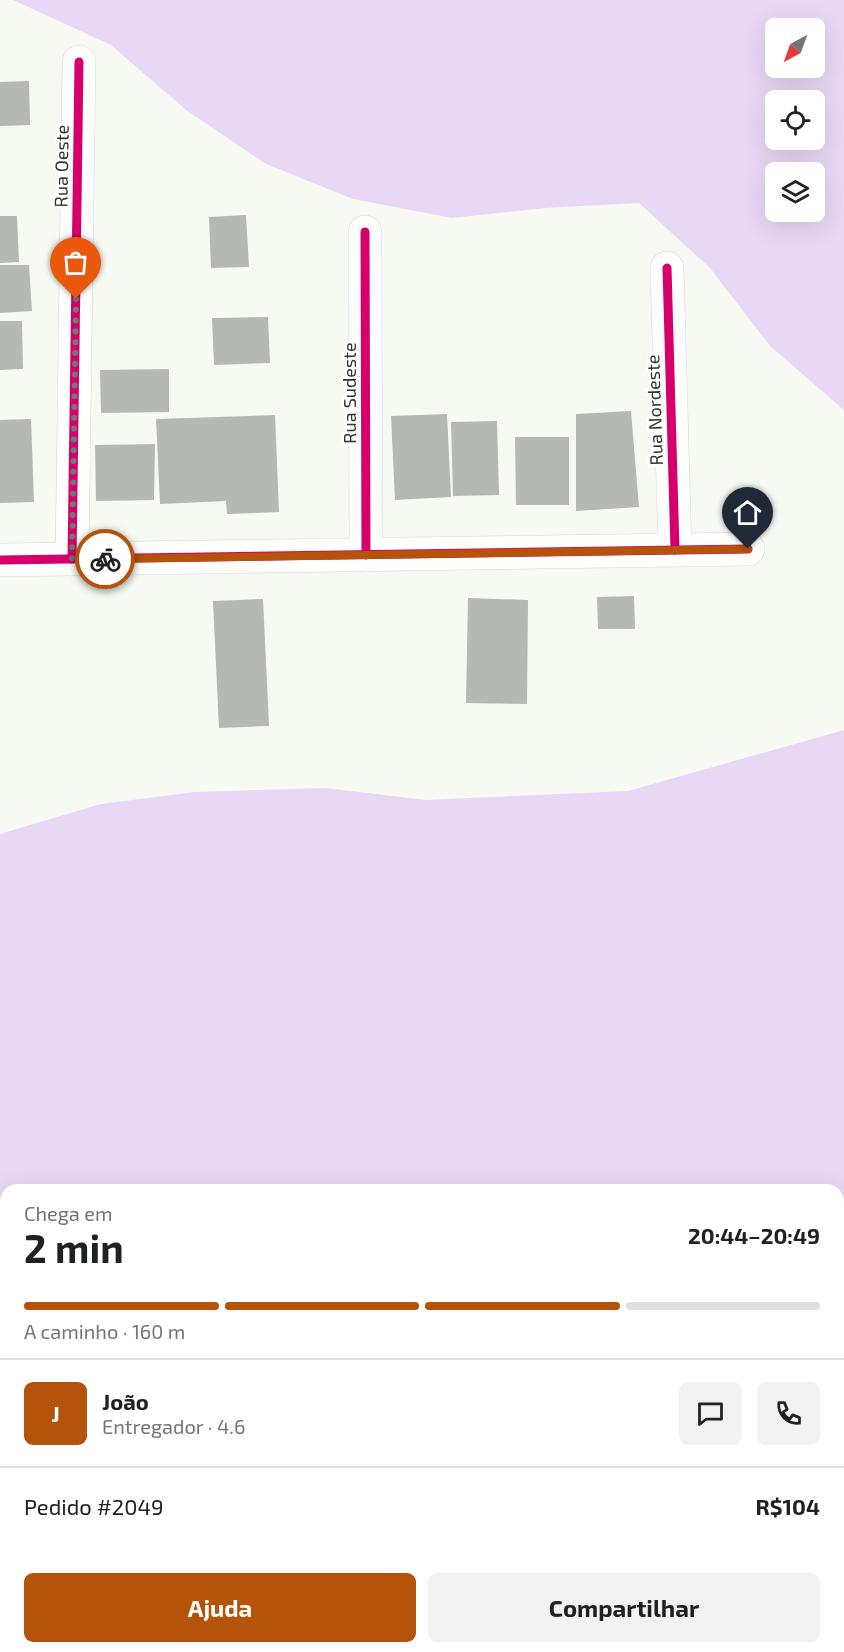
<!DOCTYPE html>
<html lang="pt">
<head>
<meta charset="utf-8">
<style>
	:root { --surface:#fff; --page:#f2f2f2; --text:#202124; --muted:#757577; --line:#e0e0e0; --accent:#b45309 }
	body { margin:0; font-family:"Exo 2",sans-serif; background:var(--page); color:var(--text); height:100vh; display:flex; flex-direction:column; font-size:22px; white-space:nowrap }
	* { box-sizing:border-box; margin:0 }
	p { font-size:20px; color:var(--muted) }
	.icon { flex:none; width:33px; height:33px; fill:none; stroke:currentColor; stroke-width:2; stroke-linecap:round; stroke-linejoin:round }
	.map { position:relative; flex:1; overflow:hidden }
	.side { position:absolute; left:0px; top:1184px; width:844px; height:470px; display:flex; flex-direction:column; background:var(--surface); border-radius:18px 18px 0 0; box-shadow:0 6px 24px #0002 }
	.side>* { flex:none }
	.needle { width:39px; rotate:221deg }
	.tools { position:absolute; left:765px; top:18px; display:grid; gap:12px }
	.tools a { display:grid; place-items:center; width:60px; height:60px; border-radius:9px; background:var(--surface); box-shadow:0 6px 24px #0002; font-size:30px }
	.pin { position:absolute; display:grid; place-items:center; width:51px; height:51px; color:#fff; margin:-62px -26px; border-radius:50% 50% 50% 0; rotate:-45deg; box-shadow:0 0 6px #0007 }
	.pin .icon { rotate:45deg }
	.courier { position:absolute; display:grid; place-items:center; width:60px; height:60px; margin:-30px; border:4px solid #b45309; border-radius:50%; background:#fff; color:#222; box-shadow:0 2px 8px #0007 }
	.headline em { font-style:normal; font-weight:700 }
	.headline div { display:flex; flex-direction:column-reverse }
	.headline { display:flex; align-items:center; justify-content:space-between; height:102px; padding:0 24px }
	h1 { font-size:39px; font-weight:700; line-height:45px }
	.bar { display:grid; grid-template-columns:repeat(4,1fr); gap:9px 6px; align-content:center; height:72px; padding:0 24px }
	.bar i { height:8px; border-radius:4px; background:var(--line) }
	.bar .selected { background:var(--accent) }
	.bar p { grid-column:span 4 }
	.line { display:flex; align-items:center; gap:15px; padding:0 24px; border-top:2px solid var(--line) }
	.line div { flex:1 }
	.round { display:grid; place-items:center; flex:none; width:63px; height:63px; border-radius:9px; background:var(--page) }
	.action { display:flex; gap:12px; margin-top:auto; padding:12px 24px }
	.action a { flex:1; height:69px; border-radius:9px; background:var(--accent); color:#fff; font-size:24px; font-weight:700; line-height:69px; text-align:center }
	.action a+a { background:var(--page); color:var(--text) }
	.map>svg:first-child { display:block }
	.green { fill:#e9d8f5; fill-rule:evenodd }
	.building { fill:#b5b8b3 }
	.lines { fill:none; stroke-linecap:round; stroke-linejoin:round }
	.minor-casing { stroke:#d3d7d1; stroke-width:34 }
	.minor { stroke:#fefefd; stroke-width:33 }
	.cycleway-casing { stroke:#fff; stroke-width:13 }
	.cycleway { stroke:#d6006c; stroke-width:9 }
	.done { stroke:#757973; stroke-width:6; stroke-dasharray:0 10.8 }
	.route { stroke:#b45309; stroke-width:8 }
	.labels { text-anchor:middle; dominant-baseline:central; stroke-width:6; stroke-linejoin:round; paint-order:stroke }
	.street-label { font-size:18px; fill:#30332e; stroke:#fff }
</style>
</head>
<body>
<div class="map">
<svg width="844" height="1652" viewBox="0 0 844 1652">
	<rect width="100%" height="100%" fill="#f6faf3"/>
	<g class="green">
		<path d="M13,0h831v410l-74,-64 -60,-78 -71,-65 -93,5 -94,10 -99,-19 -87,-35 -80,-54 -75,-65zM776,28h38v40h-38zM776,100h38v40h-38zM776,172h38v40h-38z"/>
		<path d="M844,730v922h-844v-818l101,-30 94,-12 130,-4 101,12 202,-9zM6,1190h832v457h-832z"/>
	</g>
	<g class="building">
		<path d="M29,81l1,44 -30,1v-44z"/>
		<path d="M246,215l3,52 -38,1 -2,-51z"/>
		<path d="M0,216h17l2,46 -19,1z"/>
		<path d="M0,265h29l3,46 -32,2z"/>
		<path d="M268,317l2,46 -56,2 -2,-47z"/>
		<path d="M0,321h22l1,48 -23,1z"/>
		<path d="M169,369v43l-68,1 -1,-43z"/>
		<path d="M631,411l8,96 -63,4v-97z"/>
		<path d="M447,414l4,83 -56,3 -4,-84z"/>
		<path d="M275,415l4,97 -52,2 -1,-13 -66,3 -4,-85z"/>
		<path d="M31,419l3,83 -34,1v-83z"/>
		<path d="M497,421l2,74 -46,1 -2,-74z"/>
		<path d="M515,437h54v68h-53z"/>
		<path d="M155,444l-1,56 -58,1 -1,-56z"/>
		<path d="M634,596l1,33h-37l-1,-32z"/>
		<path d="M468,598l60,2 -1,104 -61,-1z"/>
		<path d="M263,599l6,127 -50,2 -6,-127z"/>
	</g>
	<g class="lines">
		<g class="minor-casing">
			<g id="minor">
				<path d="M365,232l1,323"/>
				<path d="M667,268l8,282"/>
				<path d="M72,559l7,-497"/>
				<path d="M0,560l748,-11"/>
			</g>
		</g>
		<use href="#minor" class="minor"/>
		<g class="cycleway-casing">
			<g id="cycleway">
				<path d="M365,232l1,323"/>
				<path d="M667,268l8,282"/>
				<path d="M72,559l7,-497"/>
				<path d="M0,560l748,-11"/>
			</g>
		</g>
		<use href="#cycleway" class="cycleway"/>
	</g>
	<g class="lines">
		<path class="done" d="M76,299l-4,260h33"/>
		<path class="route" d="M105,559l643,-10"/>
	</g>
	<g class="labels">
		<g class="street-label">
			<text transform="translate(61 166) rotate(-89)">Rua Oeste</text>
			<text transform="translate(349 393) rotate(-90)">Rua Sudeste</text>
			<text transform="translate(654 410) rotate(-92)">Rua Nordeste</text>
		</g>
	</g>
</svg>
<div class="tools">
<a><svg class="needle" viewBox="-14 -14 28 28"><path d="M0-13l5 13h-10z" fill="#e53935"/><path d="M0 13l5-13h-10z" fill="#757577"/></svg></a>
<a><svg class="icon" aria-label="locate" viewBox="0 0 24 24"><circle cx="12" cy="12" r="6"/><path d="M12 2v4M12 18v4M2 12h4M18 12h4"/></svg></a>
<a><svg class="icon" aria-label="layers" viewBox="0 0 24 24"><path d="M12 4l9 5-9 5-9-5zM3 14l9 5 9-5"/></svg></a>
</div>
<div class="pin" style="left:76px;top:299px;background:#ea580c"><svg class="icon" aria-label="bag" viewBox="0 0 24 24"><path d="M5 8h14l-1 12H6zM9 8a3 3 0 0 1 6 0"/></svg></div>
<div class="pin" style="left:748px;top:549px;background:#1f2937"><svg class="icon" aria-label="home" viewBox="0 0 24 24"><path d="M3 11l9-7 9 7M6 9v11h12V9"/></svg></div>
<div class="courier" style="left:105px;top:559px"><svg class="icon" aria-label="bike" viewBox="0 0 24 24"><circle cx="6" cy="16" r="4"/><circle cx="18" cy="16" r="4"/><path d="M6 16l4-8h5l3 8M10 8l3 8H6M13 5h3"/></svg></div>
<section class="side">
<div class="headline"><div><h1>2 min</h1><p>Chega em</p></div><em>20:44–20:49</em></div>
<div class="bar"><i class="selected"></i><i class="selected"></i><i class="selected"></i><i></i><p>A caminho · 160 m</p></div>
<div class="line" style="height:108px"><b class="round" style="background:var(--accent);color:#fff">J</b><div><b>João</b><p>Entregador · 4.6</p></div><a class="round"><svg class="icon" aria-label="chat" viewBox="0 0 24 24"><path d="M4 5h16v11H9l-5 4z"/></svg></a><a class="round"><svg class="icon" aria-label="phone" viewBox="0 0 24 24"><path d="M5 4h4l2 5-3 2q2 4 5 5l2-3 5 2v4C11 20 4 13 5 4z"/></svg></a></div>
<div class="line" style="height:78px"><div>Pedido #2049</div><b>R$104</b></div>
<div class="action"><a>Ajuda</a><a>Compartilhar</a></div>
</section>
</div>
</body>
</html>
